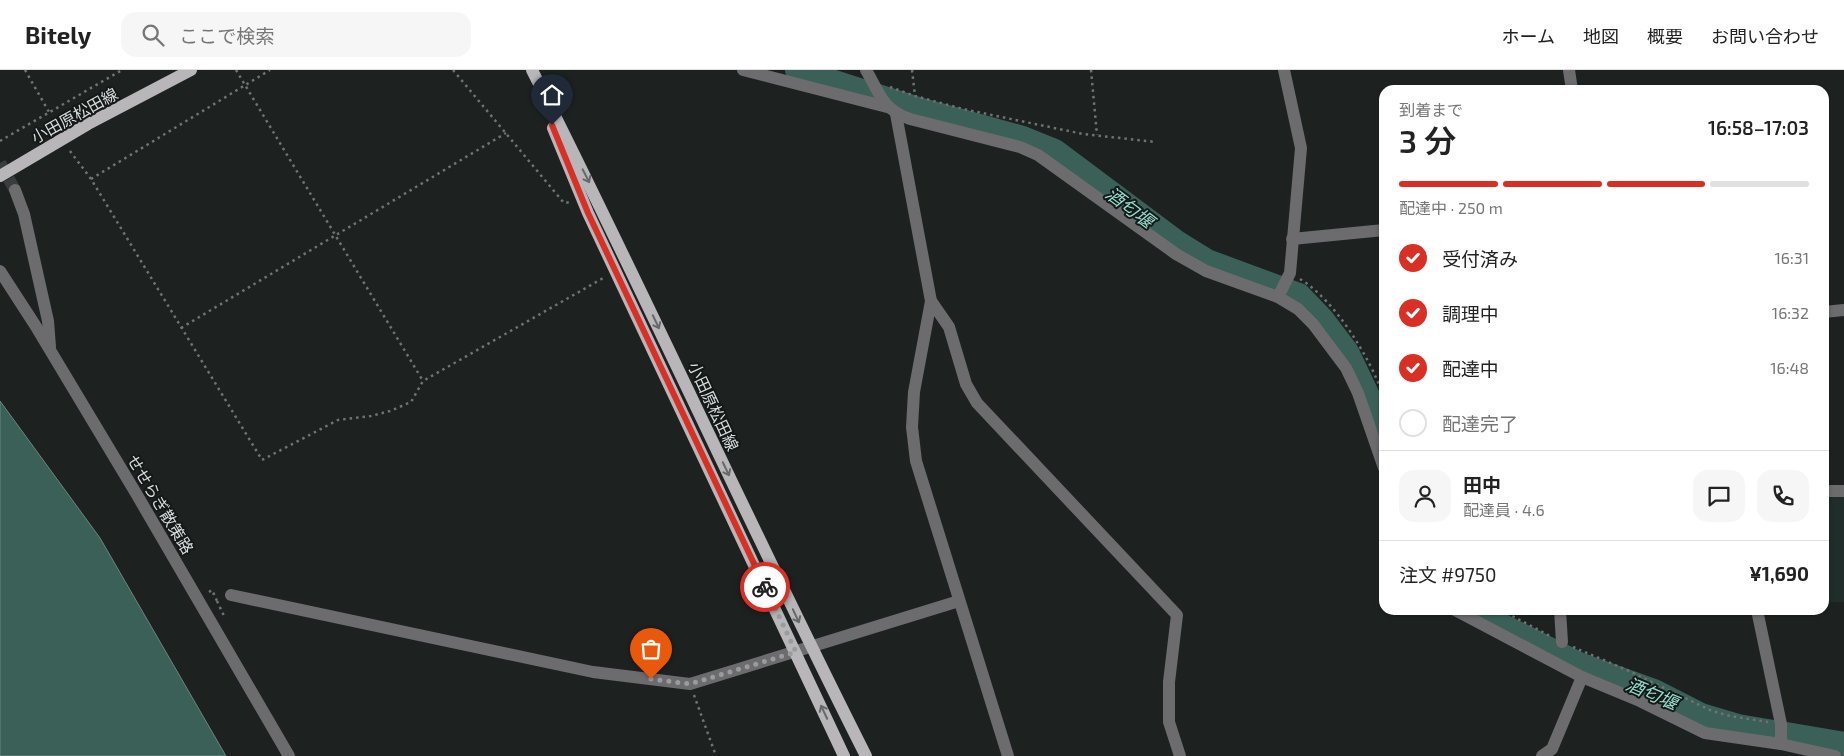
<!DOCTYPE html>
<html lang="ja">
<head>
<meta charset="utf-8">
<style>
	:root { --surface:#fff; --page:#f6f6f6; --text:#222; --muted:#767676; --line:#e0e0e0; --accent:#d93025 }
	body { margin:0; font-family:"Exo 2","Noto Sans JP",sans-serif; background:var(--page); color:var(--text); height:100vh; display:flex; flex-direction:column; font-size:19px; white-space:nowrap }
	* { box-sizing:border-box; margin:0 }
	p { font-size:16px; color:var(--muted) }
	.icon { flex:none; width:28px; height:28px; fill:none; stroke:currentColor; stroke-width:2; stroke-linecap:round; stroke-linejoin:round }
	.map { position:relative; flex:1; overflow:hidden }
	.details { position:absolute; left:1379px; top:15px; width:450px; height:530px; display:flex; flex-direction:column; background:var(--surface); border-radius:15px; box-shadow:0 1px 4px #0004 }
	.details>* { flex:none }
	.pin { position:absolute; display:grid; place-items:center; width:42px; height:42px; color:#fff; margin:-51px -21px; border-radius:50% 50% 50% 0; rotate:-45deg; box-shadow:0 0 5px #0007 }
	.pin .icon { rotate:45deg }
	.courier { position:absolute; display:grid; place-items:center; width:50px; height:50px; margin:-25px; border:4px solid #d93025; border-radius:50%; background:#fff; color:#222; box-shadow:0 1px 6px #0007 }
	.overview em { font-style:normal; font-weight:600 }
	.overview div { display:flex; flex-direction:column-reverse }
	.overview { display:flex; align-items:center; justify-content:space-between; height:85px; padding:0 20px }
	h1 { font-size:32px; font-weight:600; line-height:38px }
	.bar { display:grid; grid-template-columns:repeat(4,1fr); gap:8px 5px; align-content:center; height:60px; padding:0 20px }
	.bar i { height:6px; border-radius:4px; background:var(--line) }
	.bar .selected { background:var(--accent) }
	.bar p { grid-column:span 4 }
	.line { display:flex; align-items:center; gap:12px; padding:0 20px; border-top:1px solid var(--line) }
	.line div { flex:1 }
	.round { display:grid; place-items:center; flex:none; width:52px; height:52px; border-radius:15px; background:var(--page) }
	ol { padding:0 20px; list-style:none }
	li { display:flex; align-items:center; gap:15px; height:55px }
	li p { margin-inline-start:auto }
	li .icon { padding:5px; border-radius:50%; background:var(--accent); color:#fff; stroke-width:4 }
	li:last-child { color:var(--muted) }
	li i { width:28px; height:28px; border:2px solid var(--line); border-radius:50% }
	header { display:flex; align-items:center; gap:30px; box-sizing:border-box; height:70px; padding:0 25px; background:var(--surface); border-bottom:1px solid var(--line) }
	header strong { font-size:24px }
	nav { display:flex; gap:28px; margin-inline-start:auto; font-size:18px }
	.search { width:350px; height:45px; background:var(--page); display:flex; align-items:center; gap:12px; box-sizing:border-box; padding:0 18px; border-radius:15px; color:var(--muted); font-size:19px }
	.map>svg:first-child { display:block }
	.built { fill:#202d2a }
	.water { fill:#3a6058; stroke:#6a8680 }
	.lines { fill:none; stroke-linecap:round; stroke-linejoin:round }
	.river { stroke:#3a6058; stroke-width:24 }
	.minor-tunnel { stroke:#393e3d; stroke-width:12; stroke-dasharray:12 6; stroke-linecap:butt }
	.path { stroke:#6f7373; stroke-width:2.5; stroke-dasharray:2.5 4; stroke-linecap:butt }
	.minor { stroke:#6c6b6d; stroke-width:12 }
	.major { stroke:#b9b6ba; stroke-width:12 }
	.oneway { stroke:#666869 }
	.done { stroke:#989c9b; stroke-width:5; stroke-dasharray:0 9 }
	.route { stroke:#d93025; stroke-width:6 }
	.labels { text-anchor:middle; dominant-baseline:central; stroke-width:4; stroke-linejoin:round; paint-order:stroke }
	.street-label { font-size:16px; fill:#dadddd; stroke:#141918 }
	.water-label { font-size:18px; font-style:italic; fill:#96dfcf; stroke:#141918 }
</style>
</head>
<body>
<header>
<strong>Bitely</strong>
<div class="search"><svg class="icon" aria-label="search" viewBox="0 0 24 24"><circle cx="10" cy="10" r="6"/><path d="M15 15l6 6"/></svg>ここで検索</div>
<nav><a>ホーム</a><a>地図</a><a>概要</a><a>お問い合わせ</a></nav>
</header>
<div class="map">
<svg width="1844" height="686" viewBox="0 0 1844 686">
	<rect width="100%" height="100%" fill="#1d2221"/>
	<rect class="built" x="1824" y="425" width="20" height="107"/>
	<path class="water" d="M0,331l100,137 126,218h-226z"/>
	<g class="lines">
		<g class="river">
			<path d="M797,0l118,38 108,30 32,13 123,92 29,18 92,34 23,24 25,33 22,46 15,43"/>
			<path d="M1471,540l108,54 75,27 47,24 37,11 106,18"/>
		</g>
		<path class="minor-tunnel" d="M0,93l15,27"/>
		<g class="path">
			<path d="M25,0l24,42"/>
			<path d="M236,0l187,311"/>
			<path d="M453,0l111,133 7,-1"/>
			<path d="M912,0l3,26"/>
			<path d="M1091,0l6,65"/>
			<path d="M890,17l25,9 48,13 120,25 73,8"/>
			<path d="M0,71l122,-71"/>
			<path d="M70,81l21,28 171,281 76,-40 33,-4 19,-5 21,-9 12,-21 182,-104"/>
			<path d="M91,109l179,-109"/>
			<path d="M1300,209c36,22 70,79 84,118"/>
			<path d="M181,258l325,-195"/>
			<path d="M209,522l3,-2 5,11h1"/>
			<path d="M217,531l7,15"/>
			<path d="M1501,540l49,26"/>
			<path d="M1573,577l54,23 85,41 18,5 38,6"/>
			<path d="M694,625l22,61"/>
		</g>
		<g class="minor">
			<path d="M743,0l144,37"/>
			<path d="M866,0c14,24 16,39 44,49l110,28 18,8 138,99 30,17 72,26 20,12 15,15 33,44 12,25 26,75"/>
			<path d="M1569,0l3,20"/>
			<path d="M896,44l35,187 -17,91 -2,35 4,34 92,295"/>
			<path d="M15,120l9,24 24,107 2,26"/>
			<path d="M1292,169l92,-9"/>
			<path d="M0,201l35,54 102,170 152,261"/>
			<path d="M1278,227l12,-24 11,-125 -17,-78"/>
			<path d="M931,231l18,26 17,57 11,19 200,212 -8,67v40l11,34"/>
			<path d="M1824,242l20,-2"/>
			<path d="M1824,421h20"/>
			<path d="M231,525l362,77 97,12 269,-83"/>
			<path d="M1455,540l127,67 58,24 65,32 76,11 54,12"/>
			<path d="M1560,540l2,32"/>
			<path d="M1757,540l24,114v20"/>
			<path d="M1542,686l10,-7 30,-72"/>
		</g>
		<g class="major">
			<path d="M532,0c115,227 219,459 334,686"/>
			<path d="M553,58l35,85 256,543"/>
			<path d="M0,106l88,-52 103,-54"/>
		</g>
	</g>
	<defs><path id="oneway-shaft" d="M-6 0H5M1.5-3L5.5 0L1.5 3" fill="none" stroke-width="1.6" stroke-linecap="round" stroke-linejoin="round" transform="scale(1.25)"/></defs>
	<g class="oneway">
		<use href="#oneway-shaft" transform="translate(586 106) rotate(63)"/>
		<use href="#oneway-shaft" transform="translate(656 252) rotate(65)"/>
		<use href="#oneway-shaft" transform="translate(726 399) rotate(65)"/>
		<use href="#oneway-shaft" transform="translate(796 546) rotate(65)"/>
		<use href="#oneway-shaft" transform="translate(824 642) rotate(-115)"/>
	</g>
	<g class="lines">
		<path class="done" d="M651,609l39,5 106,-32 -31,-65"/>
		<path class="route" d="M552,55l36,88 177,374"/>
	</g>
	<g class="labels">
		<g class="street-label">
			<text transform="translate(74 45) rotate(-29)">小田原松田線</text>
			<text transform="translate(714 336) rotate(65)">小田原松田線</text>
			<text transform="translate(161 434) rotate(59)">せせらぎ散策路</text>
		</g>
		<g class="water-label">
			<text transform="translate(1130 137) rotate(37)">酒匂堰</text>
			<text transform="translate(1652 623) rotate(23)">酒匂堰</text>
		</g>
	</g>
</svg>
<div class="pin" style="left:651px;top:609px;background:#ea580c"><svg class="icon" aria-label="bag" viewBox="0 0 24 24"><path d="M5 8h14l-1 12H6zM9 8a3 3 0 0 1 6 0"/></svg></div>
<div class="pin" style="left:552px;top:55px;background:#1f2937"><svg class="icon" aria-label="home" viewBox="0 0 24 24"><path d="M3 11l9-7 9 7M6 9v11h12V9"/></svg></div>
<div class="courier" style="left:765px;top:517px"><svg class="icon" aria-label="bike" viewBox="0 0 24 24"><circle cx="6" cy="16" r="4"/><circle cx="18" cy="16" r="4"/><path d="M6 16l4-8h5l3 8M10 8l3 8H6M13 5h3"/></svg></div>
<section class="details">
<div class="overview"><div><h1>3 分</h1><p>到着まで</p></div><em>16:58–17:03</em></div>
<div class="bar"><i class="selected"></i><i class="selected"></i><i class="selected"></i><i></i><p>配達中 · 250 m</p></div>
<ol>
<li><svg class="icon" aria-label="check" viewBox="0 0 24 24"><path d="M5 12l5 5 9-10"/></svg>受付済み<p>16:31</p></li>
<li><svg class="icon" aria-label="check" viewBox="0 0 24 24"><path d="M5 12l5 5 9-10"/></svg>調理中<p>16:32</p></li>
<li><svg class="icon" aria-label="check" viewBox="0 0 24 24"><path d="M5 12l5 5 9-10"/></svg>配達中<p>16:48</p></li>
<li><i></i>配達完了</li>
</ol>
<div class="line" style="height:90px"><a class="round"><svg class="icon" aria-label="person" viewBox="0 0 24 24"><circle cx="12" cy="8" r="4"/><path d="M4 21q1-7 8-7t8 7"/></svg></a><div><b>田中</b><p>配達員 · 4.6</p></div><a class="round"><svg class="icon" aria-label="chat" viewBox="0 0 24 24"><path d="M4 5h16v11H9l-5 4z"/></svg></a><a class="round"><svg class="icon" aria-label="phone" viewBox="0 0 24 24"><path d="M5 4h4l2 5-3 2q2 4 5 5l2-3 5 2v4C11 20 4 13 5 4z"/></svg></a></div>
<div class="line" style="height:65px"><div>注文 #9750</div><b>¥1,690</b></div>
</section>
</div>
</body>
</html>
